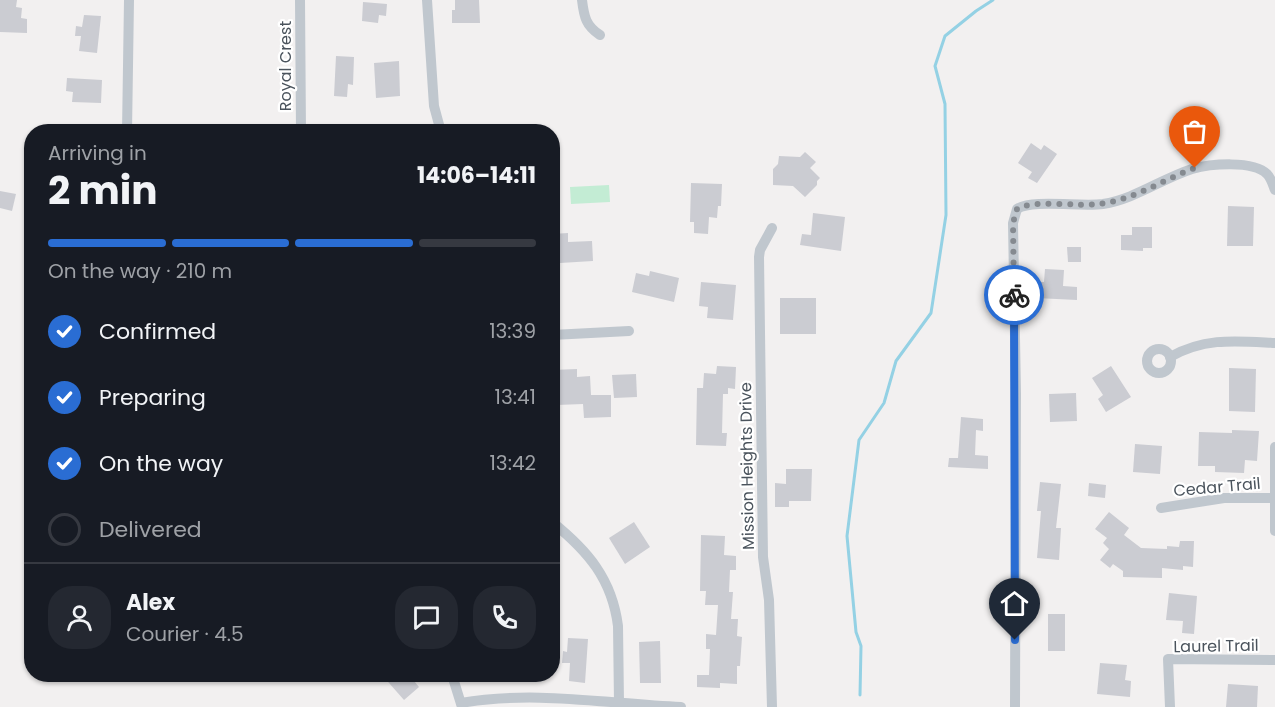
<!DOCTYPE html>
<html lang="en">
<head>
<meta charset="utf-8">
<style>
	:root { --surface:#171b24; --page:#242831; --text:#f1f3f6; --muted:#9ea1a6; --line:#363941; --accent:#2a6dd3 }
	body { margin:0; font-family:Poppins,sans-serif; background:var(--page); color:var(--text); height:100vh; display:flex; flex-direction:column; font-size:22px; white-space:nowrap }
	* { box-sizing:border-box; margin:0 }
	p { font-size:20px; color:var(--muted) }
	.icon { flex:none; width:33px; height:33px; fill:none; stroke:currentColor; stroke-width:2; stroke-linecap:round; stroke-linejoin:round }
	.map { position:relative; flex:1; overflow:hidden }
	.sheet { position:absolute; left:24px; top:124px; width:536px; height:558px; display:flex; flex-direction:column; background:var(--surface); border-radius:24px; box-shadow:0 2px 4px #0004 }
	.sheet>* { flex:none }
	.pin { position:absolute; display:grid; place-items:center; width:51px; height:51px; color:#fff; margin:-62px -26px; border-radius:50% 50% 50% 0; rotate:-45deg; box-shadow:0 0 6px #0007 }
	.pin .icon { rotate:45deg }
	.courier { position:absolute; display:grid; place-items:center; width:60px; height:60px; margin:-30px; border:4px solid #2a6dd3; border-radius:50%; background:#fff; color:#222; box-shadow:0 2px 8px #0007 }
	.summary em { font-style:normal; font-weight:700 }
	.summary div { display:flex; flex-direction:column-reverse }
	.summary { display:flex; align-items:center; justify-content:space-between; height:102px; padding:0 24px }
	h1 { font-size:39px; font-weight:700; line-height:45px }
	.bar { display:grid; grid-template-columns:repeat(4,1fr); gap:9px 6px; align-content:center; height:72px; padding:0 24px }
	.bar i { height:8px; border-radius:4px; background:var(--line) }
	.bar .current { background:var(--accent) }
	.bar p { grid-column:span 4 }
	.line { display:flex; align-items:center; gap:15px; padding:0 24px; border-top:2px solid var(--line) }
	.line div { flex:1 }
	.round { display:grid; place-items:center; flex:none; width:63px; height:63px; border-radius:24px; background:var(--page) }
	ol { padding:0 24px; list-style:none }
	li { display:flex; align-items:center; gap:18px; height:66px }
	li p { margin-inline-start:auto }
	li .icon { padding:6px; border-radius:50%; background:var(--accent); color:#fff; stroke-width:4 }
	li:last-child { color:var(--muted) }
	li i { width:33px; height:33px; border:3px solid var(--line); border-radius:50% }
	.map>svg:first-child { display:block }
	.green { fill:#c3ecd4 }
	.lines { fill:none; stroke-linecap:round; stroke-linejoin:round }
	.stream { stroke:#94d1e4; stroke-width:3 }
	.building { fill:#cbccd2 }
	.street { stroke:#c0c7ce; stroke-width:10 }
	.done { stroke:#858a90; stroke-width:6; stroke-dasharray:0 10.8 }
	.route { stroke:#2a6dd3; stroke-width:8 }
	.labels { text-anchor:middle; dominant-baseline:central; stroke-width:4.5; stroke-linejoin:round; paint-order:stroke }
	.street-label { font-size:16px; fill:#4a535c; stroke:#fff }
</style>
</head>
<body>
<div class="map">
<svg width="1275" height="707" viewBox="0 0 1275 707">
	<rect width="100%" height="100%" fill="#f2f0f0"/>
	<path class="green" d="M609,185l1,17 -39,2 -1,-17z"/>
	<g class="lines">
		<path class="stream" d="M860,695l1,-49 -5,-14 -9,-96 12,-96 25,-37 12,-42 35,-48 15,-98 -1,-111 -10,-38 10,-30 31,-25 17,-11"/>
	</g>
	<g class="building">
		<path d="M0,0h17l-1,7 6,1 -1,10 6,1v14l-27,-1z"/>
		<path d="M455,0h24l1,23h-28v-13h3z"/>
		<path d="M363,2l24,2 -1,12 -7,-1 -1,8 -16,-2z"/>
		<path d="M84,15l17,1 -4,37 -18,-2 2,-15h-6l1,-10 6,1z"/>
		<path d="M336,56l18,1 -1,28 -5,-1 -1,13 -13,-1z"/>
		<path d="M399,61l1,35 -24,2 -2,-35z"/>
		<path d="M67,78l35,2 -1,23 -29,-1 1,-10 -7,-1z"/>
		<path d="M1031,143l10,7 3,-5 13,9 -20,29 -9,-5 4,-6 -14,-9z"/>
		<path d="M805,152l11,10 -6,6 10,10 -3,3v4l-12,12 -12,-11 -20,-1v-16l5,-5 1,-8 21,1z"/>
		<path d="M691,183l31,1 -1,22h-3l-1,12 -8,-1 -1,17 -14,-1v-11h-4z"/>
		<path d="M0,191l16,3 -4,17 -12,-3z"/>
		<path d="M1228,206l26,1 -1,39h-26z"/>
		<path d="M813,213l32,4 -4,34 -41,-6 2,-11 9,1z"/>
		<path d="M1132,227h20v21h-9v3l-22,-1v-15h11z"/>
		<path d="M568,233v9l24,-1 1,20 -33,2v-6h-8v-23z"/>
		<path d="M1067,247h14v15h-13z"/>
		<path d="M1045,269l19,1 -1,16 14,1v13l-41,-2 1,-16h7z"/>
		<path d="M650,271l29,7 -5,24 -42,-10 4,-19 13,3z"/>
		<path d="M701,282l35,3 -3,35 -26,-2 1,-11 -9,-1z"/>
		<rect x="780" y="298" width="36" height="36"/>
		<path d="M717,366l19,1 -1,22 -7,-1v6h-5l-1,39h5l-1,13 -30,-1 1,-57h6l1,-15 12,1z"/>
		<path d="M1111,366l20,31 -25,15 -8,-13 5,-4 -11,-17z"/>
		<path d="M1229,368l27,1 -1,43 -26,-1z"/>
		<path d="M577,369v8l13,-1 1,19h20v22l-27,1 -1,-14 -26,1v-9h-5v-26z"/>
		<path d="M636,374l1,23 -23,1 -2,-23z"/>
		<path d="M1076,393l1,28 -27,1 -1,-28z"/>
		<path d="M961,417l22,2v12l-7,-1 -1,25 13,1v13l-40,-2 1,-9h9z"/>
		<path d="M1232,430l27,1 -2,30 -12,-1 -1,13 -29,-1v-6h-17l1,-34 33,1z"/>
		<path d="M1135,444l27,2 -2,28 -27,-2z"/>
		<path d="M786,469h26l-1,32h-22v6h-14v-24l11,1z"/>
		<path d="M1040,482l21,2 -5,44h5l-2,32 -22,-2 4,-47h-4z"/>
		<path d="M1089,483l17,2 -1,13 -17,-2z"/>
		<path d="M1109,512l20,16 -5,7 17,13 26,1v-3l12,1 1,-6h14l-1,26 -10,-1v4l-21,-2v10l-39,-1v-6l-10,-7 -3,4 -10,-8 9,-11 -6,-6 4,-5 -12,-9z"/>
		<path d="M634,522l16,25 -25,17 -16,-26z"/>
		<path d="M701,535l24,1 -1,19 12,1v14h-6l-1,22h4l-2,27h7l-1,17 5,1 -2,29h-3v18l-17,-1v5l-23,-1v-12h12l1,-26h-4v-15l10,1 2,-30h-13l1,-14h-6z"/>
		<path d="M1169,593l28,3 -3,38 -12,-1 1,-12 -17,-1z"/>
		<rect x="1048" y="614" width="17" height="37"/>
		<path d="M568,638l20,1 -3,44 -16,-2 1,-18h-8l1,-12 4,1z"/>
		<path d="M660,641l1,42h-21l-1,-41z"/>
		<path d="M1100,663l27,2 -2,15 6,1 -1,16 -33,-3z"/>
		<path d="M382,675h27l10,12 -15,13z"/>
		<path d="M1228,684l30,2 -1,21h-31z"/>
	</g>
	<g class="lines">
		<g class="street">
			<path d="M300,0l1,132"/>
			<path d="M427,0l7,106 7,26"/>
			<path d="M582,0c2,17 4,26 18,35"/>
			<path d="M127,132l2,-132"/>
			<path d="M772,228l-12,22 -1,7 4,300 6,43 3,107"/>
			<path d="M552,335l77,-4"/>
			<circle cx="1159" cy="361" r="12"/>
			<path d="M1170,357c35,-20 67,-16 105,-14"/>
			<path d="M1275,447v84"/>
			<path d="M1161,508l63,-10h51"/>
			<path d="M552,522c36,29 60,57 66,104l1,77"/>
			<path d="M452,675l10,32"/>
			<path d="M461,703c74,-13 147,1 220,4"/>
			<path d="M1015,707l1,-313 -3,-171 4,-14c15,-10 63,-2 86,-5 32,-5 58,-25 89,-35 18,-5 61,-9 75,5 4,4 6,11 8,16"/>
			<path d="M1170,707l-2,-48 107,1"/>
		</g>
	</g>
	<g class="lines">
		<path class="done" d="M1014,295l-1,-72 4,-14c16,-10 61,-2 82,-5 35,-4 63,-24 96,-36"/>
		<path class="route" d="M1014,295l1,345"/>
	</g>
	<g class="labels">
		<g class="street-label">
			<text transform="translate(285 66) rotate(-90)">Royal Crest</text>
			<text transform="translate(747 466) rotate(-91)">Mission Heights Drive</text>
			<text transform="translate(1217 487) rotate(-5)">Cedar Trail</text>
			<text transform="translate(1216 646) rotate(-1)">Laurel Trail</text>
		</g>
	</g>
</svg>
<div class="pin" style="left:1195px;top:168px;background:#ea580c"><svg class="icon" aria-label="bag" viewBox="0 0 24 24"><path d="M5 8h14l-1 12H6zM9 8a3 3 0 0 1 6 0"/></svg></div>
<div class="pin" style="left:1015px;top:640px;background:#1f2937"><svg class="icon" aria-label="home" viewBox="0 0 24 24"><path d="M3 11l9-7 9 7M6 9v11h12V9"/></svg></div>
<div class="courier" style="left:1014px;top:295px"><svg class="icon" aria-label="bike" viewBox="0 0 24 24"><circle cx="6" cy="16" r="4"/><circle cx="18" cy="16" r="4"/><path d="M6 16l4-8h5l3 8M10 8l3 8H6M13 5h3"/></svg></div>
<section class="sheet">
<div class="summary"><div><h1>2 min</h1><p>Arriving in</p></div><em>14:06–14:11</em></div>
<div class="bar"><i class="current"></i><i class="current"></i><i class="current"></i><i></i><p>On the way · 210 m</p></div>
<ol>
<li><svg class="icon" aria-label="check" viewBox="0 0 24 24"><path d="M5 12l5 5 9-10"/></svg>Confirmed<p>13:39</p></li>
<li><svg class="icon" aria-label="check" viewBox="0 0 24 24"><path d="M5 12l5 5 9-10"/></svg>Preparing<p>13:41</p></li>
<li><svg class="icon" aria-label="check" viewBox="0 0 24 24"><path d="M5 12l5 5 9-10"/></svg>On the way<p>13:42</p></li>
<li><i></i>Delivered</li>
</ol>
<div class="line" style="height:108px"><a class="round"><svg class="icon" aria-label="person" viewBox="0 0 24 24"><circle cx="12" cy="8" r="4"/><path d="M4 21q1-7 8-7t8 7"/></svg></a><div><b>Alex</b><p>Courier · 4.5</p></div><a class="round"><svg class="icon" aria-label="chat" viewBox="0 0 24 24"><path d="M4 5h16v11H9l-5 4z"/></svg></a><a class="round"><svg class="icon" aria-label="phone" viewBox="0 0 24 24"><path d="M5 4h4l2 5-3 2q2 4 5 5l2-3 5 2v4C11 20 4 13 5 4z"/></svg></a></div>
</section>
</div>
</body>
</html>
